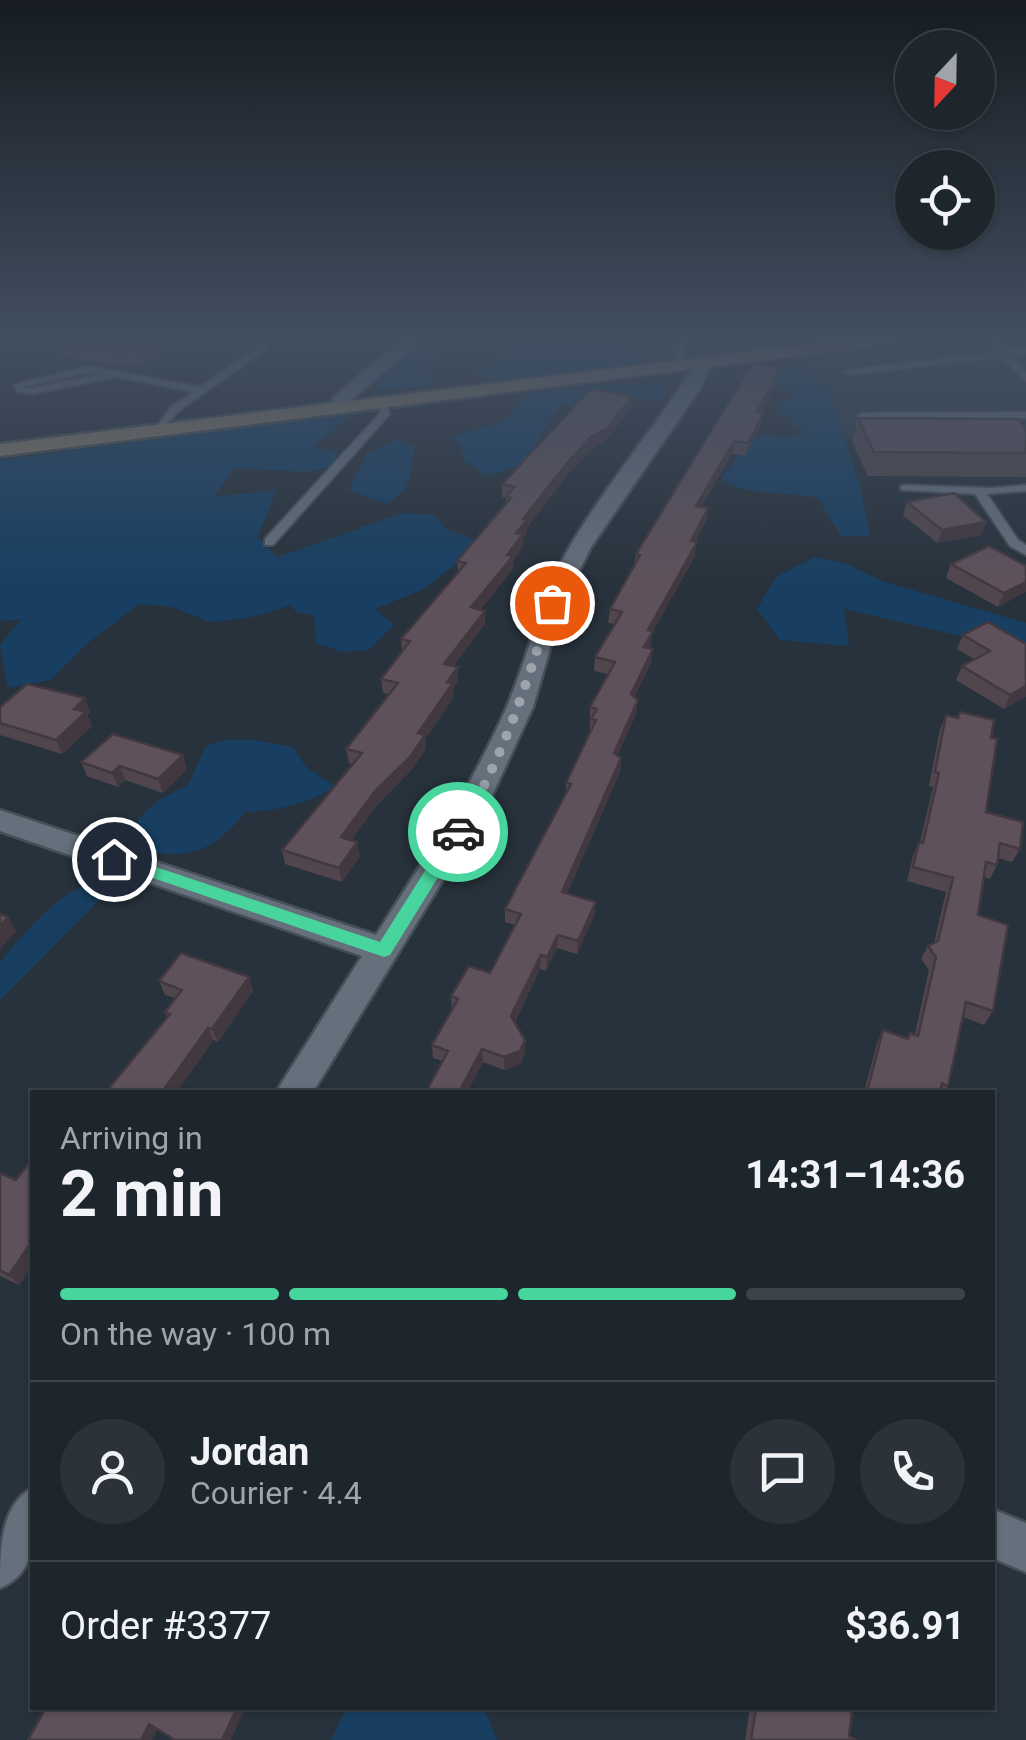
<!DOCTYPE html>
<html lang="en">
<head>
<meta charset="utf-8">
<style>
	:root { --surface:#1e262d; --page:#2b3239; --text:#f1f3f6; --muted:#a1a5aa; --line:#3c4349; --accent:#48d49d }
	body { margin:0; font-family:Roboto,sans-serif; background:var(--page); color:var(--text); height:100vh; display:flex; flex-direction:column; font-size:38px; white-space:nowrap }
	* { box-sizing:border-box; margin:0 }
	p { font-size:32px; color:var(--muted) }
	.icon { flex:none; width:55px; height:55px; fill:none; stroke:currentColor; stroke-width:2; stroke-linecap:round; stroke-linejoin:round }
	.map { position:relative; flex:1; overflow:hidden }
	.details { position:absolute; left:30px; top:1090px; width:965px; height:620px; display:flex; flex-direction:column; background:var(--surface); border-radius:0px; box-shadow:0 2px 8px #0004,0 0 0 2px var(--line) }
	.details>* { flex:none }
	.needle { width:65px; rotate:202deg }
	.tools { position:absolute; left:895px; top:30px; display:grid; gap:20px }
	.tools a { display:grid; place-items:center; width:100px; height:100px; border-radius:50%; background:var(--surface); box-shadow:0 2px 8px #0004,0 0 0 2px var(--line); font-size:50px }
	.pin { position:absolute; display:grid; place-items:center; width:85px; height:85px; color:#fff; margin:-42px; border:5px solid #fff; border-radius:50%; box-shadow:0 2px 10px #0007 }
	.courier { position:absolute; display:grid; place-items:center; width:100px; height:100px; margin:-50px; border:8px solid #48d49d; border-radius:50%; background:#fff; color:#222; box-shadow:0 2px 12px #0007 }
	.headline em { font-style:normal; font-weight:700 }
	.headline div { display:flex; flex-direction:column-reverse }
	.headline { display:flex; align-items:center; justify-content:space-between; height:170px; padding:0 30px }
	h1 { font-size:65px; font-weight:700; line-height:75px }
	.bar { display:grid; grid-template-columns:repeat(4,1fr); gap:15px 10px; align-content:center; height:120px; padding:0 30px }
	.bar i { height:12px; border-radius:8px; background:var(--line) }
	.bar .selected { background:var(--accent) }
	.bar p { grid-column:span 4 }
	.line { display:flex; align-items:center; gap:25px; padding:0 30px; border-top:2px solid var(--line) }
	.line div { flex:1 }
	.round { display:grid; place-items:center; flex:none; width:105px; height:105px; border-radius:52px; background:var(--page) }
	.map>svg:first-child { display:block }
	.built { fill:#2f3d4b }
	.green { fill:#183f62 }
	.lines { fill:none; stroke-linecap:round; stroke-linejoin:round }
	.lane-casing { stroke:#464e56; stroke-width:4 }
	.street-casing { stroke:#464e56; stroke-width:5 }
	.secondary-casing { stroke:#464e56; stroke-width:5 }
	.lane { fill:#65707c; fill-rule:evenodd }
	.street { fill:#65707c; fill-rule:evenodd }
	.secondary { fill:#837865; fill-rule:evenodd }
	.wall { fill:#51464e }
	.shaded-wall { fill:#423940 }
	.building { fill:#5e515b; stroke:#423940; stroke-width:2.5 }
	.route { fill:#48d49d }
	.done { stroke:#9da4ac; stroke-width:10; stroke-dasharray:0 18 }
</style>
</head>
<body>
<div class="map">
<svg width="1026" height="1740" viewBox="0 0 1026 1740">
	<rect width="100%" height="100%" fill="#28323c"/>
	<g class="built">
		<path d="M601,339h259l-227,28 -35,-24z"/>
		<path d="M948,339h78v96l-201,4 -20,-82z"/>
	</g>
	<g class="green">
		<path d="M515,339h100l23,22 -31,12 -119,8 -10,-9 26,-14 -2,-3z"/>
		<path d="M418,349l23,3 -15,13v6l10,9 -7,7 -53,3 -2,-8 16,-17z"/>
		<path d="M808,364l2,9 18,14 33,102 9,47h-29l-23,-38c-29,-7 -74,-2 -97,-19l30,-41c18,-5 35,1 53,-4l-16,-17 -12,-4 2,-9 15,-6 -8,-10 -16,-6 -7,-13z"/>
		<path d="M605,385h60l4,8 -7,6 -43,-1 -58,8c-33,37 -18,58 -75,70l-22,-16 -3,-13 -9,-10 54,-17 21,-27z"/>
		<path d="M353,414l-39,32 24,6 -4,14 -26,6 -74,-4 -20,29 63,-7 -20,47 20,20 126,-44 31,1 11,15 38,14 -61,47 -47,19 19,16 -25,25 -27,2 -26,-9 -2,-28 -17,-2 -6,-8 -39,12 -42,5 -38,-15 -33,-3 -50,38 -39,38 -42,8 -8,-43 21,-26 -21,2v-161z"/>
		<path d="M395,439l20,7c-6,27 1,41 -29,58l-37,-14 17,-36z"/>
		<path d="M815,557l29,6 41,19 141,41v28l-182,-42 5,37 -69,-6 -23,-31 19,-32z"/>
		<path d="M224,740h31l38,7 13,20 29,19c-26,18 -59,25 -90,26 -35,46 -67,49 -120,34l13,-27 21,-19 29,-15 18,-39z"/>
		<path d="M100,879l10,10 -110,111v-38c25,-29 62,-74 100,-83z"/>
		<path d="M347,1708h137l13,32h-166z"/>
	</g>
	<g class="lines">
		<g class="lane-casing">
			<g id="lane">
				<path d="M681,339h9l-8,10 8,18h-6l-12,-18z"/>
				<path d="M988,339h9l10,11 19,-2v6l-15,2 15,16v9l-24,-24 -152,18 -5,-3 5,-3 148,-17z"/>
				<path d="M263,344l5,3 -2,2 -87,62 -20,22 -5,-3 17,-23 22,-15 -76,-15 -85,17 -14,-2 -5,-7 76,-19 111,21zM89,372l13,2 -70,14 -8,-1z"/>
				<path d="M377,401h8l5,13 -117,131h-8v-6l116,-127z"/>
				<path d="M1026,412v6l-164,1 -5,-3 5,-3z"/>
				<path d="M905,485l87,3 34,-3v6l-39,3 31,46 8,5v10l-16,-9 -35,-52 -74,-4v-4z"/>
			</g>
		</g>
		<g class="street-casing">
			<g id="street">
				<path d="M403,339h18l-71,62v10h-12l-6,-11 3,-4z"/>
				<path d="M698,360l14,3 -13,27 -108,157 -28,57 -30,103 -49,106 -171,279h-37l86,-136 -362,-125v-21l376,125c47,-73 93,-144 129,-224 24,-54 34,-111 64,-163 38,-65 89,-124 129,-188z"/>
				<path d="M32,1488c2,38 9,84 -32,100 0,-38 0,-82 32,-100z"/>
				<path d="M992,1509l34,14v49l-34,-14z"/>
			</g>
		</g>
		<g class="secondary-casing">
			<path id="secondary" d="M852,339h48l-8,5 -892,112v-12z"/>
		</g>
		<use href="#lane" class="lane"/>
		<use href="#street" class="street"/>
		<use href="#secondary" class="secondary"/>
	</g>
	<g class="wall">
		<path d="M56,339h125l-43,27 -12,-3 -6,4 -58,-11z"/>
		<path d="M619,339h46l-6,8 -40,-6z"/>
		<path d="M778,380l-17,33h3l-3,12 -16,31 -13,-2 -31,53 5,14 -11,21v14l-43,77 -3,15 2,15 -17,34 2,17 -19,42 4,2 -1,14 -53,121 29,9 -2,14 -17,38 -20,-6 -11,23 -6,-2 -25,53 10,18v13l-5,11 -16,6 -21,-8 -16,30h-41l17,-31 -10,-3 -1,-13 20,-37 -1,-12 39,-23 25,-48 -10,-3v-13l61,-116v-10l24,-50v-26l18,-33 -14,-3 1,-14 20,-33 -7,-1 2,-14 24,-44 2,-11z"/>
		<path d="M631,408l-25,33 -14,7 -25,27 -40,53v5l-4,5v9l-10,14v8l-33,41 5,1v13l-32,42 5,15 -5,7 1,9 -29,42 1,10 -15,21 -34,35 -26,35 9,16 -18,26 -57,-18 -3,-14 71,-86 -4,-1 -3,-14 43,-55 -6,-1 -2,-14 21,-27 -1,-13 57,-67 -1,-11 49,-58v-5l-4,-1v-13z"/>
		<path d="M858,418l168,11v48l-158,-1 -16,-34z"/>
		<path d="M907,502l79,20 -5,13 -44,8 -34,-28z"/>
		<path d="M951,564l75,2 -28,41 -52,-29z"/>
		<path d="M963,635l63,9v52l-22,13 -48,-29 6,-14 12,-7 -17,-10z"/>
		<path d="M85,698l5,14 -3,3 5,11 -30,28 -62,-19v-28z"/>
		<path d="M960,712l31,26 -5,74 34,37 -8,13 -14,-4 -1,7 -7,14 -6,-2 -6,38 15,96 -9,14 -21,-8 -15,69 -4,6h-80l13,-49 6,-13 24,8 3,-5 5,1 14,-64 -8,-11 7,-13 6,-3 12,-51 -39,-11 6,-25 6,-14h1l13,-55 -4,-1 11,-57 6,-14 11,3z"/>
		<path d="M81,762l106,7 -24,24 -38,-13 -7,7 -31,-11z"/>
		<path d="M249,977l4,14 -35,51 -51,-24 -2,-6 10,-14 -10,-3 -6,-14z"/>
		<path d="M32,1159v107l-13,19 -19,-9v-100l16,4z"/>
		<path d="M750,1708h92l7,28 7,4h-111z"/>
	</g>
	<g class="shaded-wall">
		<path d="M142,339h39l-43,27 -5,-21z"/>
		<path d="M120,342l6,21 -6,4 -6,-21z"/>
		<path d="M780,368l-2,12 -24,44 3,-12z"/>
		<path d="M632,396l-1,12 -25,33 -14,7 -25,27 -40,53v5l-4,5v9l-10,14v8l-42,52v-14l52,-88 44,-56z"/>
		<path d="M764,413l-3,12 -16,31 3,-13z"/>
		<path d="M734,441l-2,13 -38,65 2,-13z"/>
		<path d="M708,508l-2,13 -17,33 2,-13z"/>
		<path d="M986,522l-5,13 -44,8 5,-13z"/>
		<path d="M697,542l-2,14 -43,77 -1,12 -9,16 6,-31z"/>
		<path d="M1026,582v10l-28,15 6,-14z"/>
		<path d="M485,611v13l-40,54 -1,-14z"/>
		<path d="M653,649l-2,14 -22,45 2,-14z"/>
		<path d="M458,667v14l-5,7 1,9 -29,42 1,10 -15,21 -34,35 -33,46 -3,-14 77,-104 29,-51z"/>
		<path d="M1026,686v10l-22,13 6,-14z"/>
		<path d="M85,698l5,14 -3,3 5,11 -30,28 -6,-14 18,-31z"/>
		<path d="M638,700l-2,14 -24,53 2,-14z"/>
		<path d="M183,755l4,14 -24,24 -5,-14z"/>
		<path d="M621,758l-1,14 -58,134v-14z"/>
		<path d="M120,766l5,14 -7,7 -6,-14z"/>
		<path d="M357,842l3,14 -18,26 -3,-14z"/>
		<path d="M596,902l-2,14 -17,38 1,-13z"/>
		<path d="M8,917l8,14 -16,18v-23z"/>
		<path d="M558,935l-1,13 -11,23 1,-14z"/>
		<path d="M541,955l-1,14 -29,60v-13z"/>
		<path d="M249,977l4,14 -35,51 -6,-13z"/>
		<path d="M208,1028l5,13 -36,51h-15z"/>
		<path d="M525,1040v13l-5,11 -16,6v-13z"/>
		<path d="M482,1049l1,13 -16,30h-8z"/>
		<path d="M32,1241v25l-13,19 -10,-10z"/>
		<path d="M237,1708h8l-14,32h-9z"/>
		<path d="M149,1724l10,2 -7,14h-11z"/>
	</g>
	<g class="building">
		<path d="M78,339h64l-9,6 -13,-3 -6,4z"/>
		<path d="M752,364l28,4 -23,44 7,1 -16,30 -14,-2 -38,65 12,2 -17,33 6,1 -49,88 5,1 -9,16 9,2 -22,45 7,6 -24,53 7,5 -59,134 34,10 -18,39 -20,-6 -11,22 -6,-2 -30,61 14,24 -5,11 -16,6 -22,-8 -23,43h-33l22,-41 -16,-6 26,-46 -7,-3 18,-30 21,7 31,-59 -16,-5 66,-125 -5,-1 30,-63 -5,-1 6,-10 -7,-2 25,-45 -20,-5 27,-45 -12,-3 30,-54 -4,-1z"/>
		<path d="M591,389l41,7 -25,33 -15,7 -25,27 -44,56 4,1 -11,13 7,1 -16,21 6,1 -42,51 14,4 -41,53 14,3 -11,15 6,1 -35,50 7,2 -15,22 -35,34 -34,46 16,5 -18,26 -57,-18 80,-97 -16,-4 52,-66 -17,-4 29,-38 -9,-2 65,-76 -9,-2 54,-63 -5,-1 8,-10 -12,-3z"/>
		<path d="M858,418l160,1 8,10v24l-152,-1z"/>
		<path d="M954,493l32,29 -44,8 -35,-28z"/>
		<path d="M989,546l37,20v16l-22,11 -53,-29z"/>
		<path d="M988,622l38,22v42l-16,9 -48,-29 28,-15 -27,-16z"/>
		<path d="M27,684l58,14 -11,11 12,3 -30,28 -56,-17v-16z"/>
		<path d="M960,712l34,8 -3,18 6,1 -11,73 37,10 -3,27 -20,-6 -3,22 -11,-3 -8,53 30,10 -15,86 -27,-9 -18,84 -6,-3 -2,9h-73l16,-62 25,9 2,-6 8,3 18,-79 -8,-11 10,-5 15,-63 -40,-11 6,-25 4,1 16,-70 -4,-1 11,-57 12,3z"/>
		<path d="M113,734l70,21 -25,24 -38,-13 -8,7 -31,-11z"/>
		<path d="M0,914l8,3 -8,9z"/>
		<path d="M181,953l68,24 -37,52 -4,-1 -46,64h-56l64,-78 -5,-2 17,-22 -23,-9z"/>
		<path d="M32,1159v82l-23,34 -9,-5v-94l2,-2 14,6z"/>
		<path d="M46,1708h191l-15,32h-47l-26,-16 -8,16h-113z"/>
		<path d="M756,1708h86l10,4 -3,24 7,4h-105z"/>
	</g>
	<linearGradient id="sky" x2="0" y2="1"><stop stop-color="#161c21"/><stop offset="0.58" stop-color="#424f61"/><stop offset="1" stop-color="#424f61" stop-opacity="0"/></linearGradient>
	<rect width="1026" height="583" fill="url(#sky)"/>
	<path class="route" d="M458,826l8,6 -76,123 -6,2 -275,-94 -3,-4 8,-6 266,89 72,-114z"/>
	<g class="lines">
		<path class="done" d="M458,832c45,-72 69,-149 94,-229"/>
	</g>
</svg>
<div class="tools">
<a><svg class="needle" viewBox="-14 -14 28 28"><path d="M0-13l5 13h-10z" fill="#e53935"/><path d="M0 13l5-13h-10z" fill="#a1a5aa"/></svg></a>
<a><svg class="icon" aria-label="locate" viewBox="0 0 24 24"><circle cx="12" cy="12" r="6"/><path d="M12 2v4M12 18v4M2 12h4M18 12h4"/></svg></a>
</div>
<div class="pin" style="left:552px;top:603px;background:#ea580c"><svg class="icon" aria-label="bag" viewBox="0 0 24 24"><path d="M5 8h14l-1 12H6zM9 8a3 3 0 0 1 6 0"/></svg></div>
<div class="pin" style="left:114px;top:859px;background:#1f2937"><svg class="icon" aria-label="home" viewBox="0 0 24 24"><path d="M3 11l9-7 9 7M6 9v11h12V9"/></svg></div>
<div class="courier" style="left:458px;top:832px"><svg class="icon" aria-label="car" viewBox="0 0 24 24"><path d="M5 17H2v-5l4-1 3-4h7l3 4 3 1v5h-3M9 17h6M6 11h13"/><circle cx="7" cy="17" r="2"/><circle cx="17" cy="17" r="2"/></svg></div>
<section class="details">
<div class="headline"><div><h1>2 min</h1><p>Arriving in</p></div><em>14:31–14:36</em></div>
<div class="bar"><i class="selected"></i><i class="selected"></i><i class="selected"></i><i></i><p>On the way · 100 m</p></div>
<div class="line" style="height:180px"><a class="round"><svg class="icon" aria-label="person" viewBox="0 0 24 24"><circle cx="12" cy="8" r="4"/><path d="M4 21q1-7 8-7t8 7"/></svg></a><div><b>Jordan</b><p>Courier · 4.4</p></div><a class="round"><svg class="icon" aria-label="chat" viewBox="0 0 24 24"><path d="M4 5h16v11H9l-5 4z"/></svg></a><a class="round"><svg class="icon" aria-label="phone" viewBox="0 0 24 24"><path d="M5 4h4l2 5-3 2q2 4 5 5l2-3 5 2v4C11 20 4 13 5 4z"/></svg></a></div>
<div class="line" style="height:130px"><div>Order #3377</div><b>$36.91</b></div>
</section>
</div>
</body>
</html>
